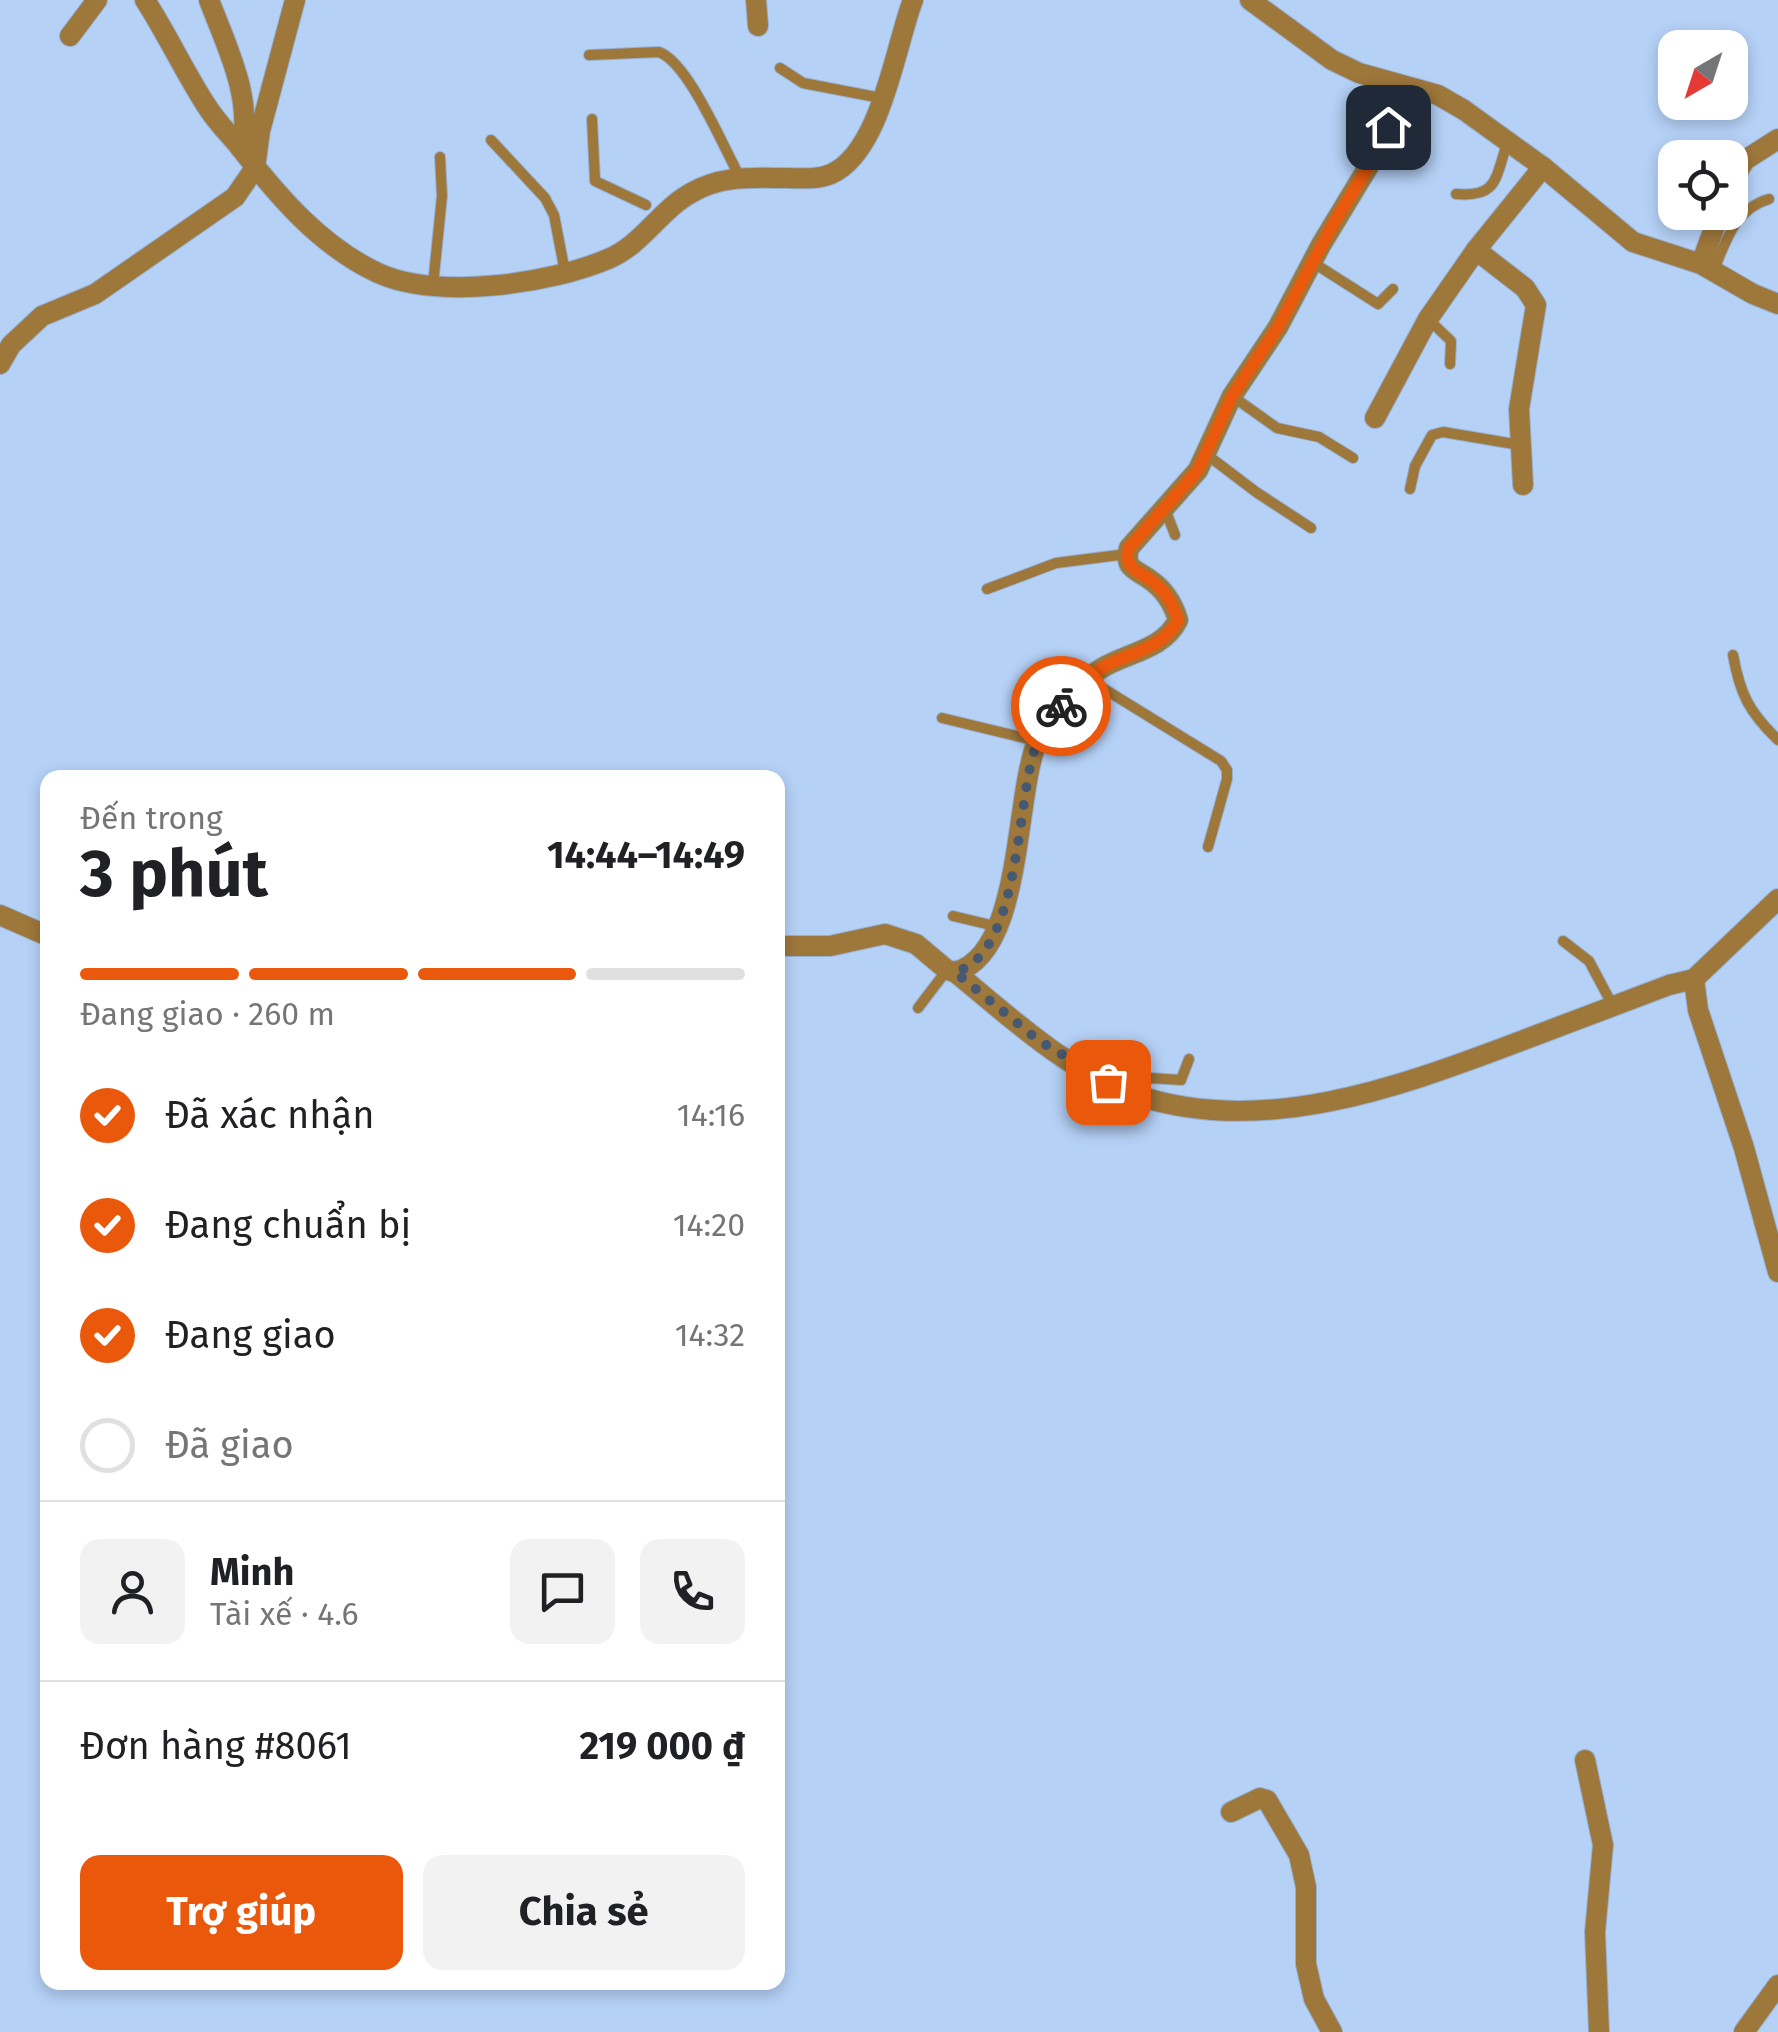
<!DOCTYPE html>
<html lang="vi">
<head>
<meta charset="utf-8">
<style>
	:root { --surface:#fff; --page:#f2f2f2; --text:#202124; --muted:#757577; --line:#e0e0e0; --accent:#ea580c }
	body { margin:0; font-family:"Fira Sans",sans-serif; background:var(--page); color:var(--text); height:100vh; display:flex; flex-direction:column; font-size:38px; white-space:nowrap }
	* { box-sizing:border-box; margin:0 }
	p { font-size:32px; color:var(--muted) }
	.icon { flex:none; width:55px; height:55px; fill:none; stroke:currentColor; stroke-width:2; stroke-linecap:round; stroke-linejoin:round }
	.map { position:relative; flex:1; overflow:hidden }
	.side { position:absolute; left:40px; top:770px; width:745px; height:1220px; display:flex; flex-direction:column; background:var(--surface); border-radius:20px; box-shadow:0 5px 15px #0003 }
	.side>* { flex:none }
	.needle { width:65px; rotate:219deg }
	.controls { position:absolute; left:1658px; top:30px; display:grid; gap:20px }
	.controls a { display:grid; place-items:center; width:90px; height:90px; border-radius:20px; background:var(--surface); box-shadow:0 5px 15px #0003; font-size:50px }
	.pin { position:absolute; display:grid; place-items:center; width:85px; height:85px; color:#fff; margin:-42px; border-radius:20px; box-shadow:0 5px 15px #0006 }
	.courier { position:absolute; display:grid; place-items:center; width:100px; height:100px; margin:-50px; border:8px solid #ea580c; border-radius:50%; background:#fff; color:#222; box-shadow:0 2px 12px #0007 }
	.overview em { font-style:normal; font-weight:700 }
	.overview div { display:flex; flex-direction:column-reverse }
	.overview { display:flex; align-items:center; justify-content:space-between; height:170px; padding:0 40px }
	h1 { font-size:65px; font-weight:700; line-height:75px }
	.bar { display:grid; grid-template-columns:repeat(4,1fr); gap:15px 10px; align-content:center; height:120px; padding:0 40px }
	.bar i { height:12px; border-radius:8px; background:var(--line) }
	.bar .active { background:var(--accent) }
	.bar p { grid-column:span 4 }
	.line { display:flex; align-items:center; gap:25px; padding:0 40px; border-top:2px solid var(--line) }
	.line div { flex:1 }
	.round { display:grid; place-items:center; flex:none; width:105px; height:105px; border-radius:20px; background:var(--page) }
	ol { padding:0 40px; list-style:none }
	li { display:flex; align-items:center; gap:30px; height:110px }
	li p { margin-inline-start:auto }
	li .icon { padding:10px; border-radius:50%; background:var(--accent); color:#fff; stroke-width:4 }
	li:last-child { color:var(--muted) }
	li i { width:55px; height:55px; border:5px solid var(--line); border-radius:50% }
	.cta { display:flex; gap:20px; margin-top:auto; padding:20px 40px }
	.cta a { flex:1; height:115px; border-radius:20px; background:var(--accent); color:#fff; font-size:40px; font-weight:700; line-height:115px; text-align:center }
	.cta a+a { background:var(--page); color:var(--text) }
	.map>svg:first-child { display:block }
	.lines { fill:none; stroke-linecap:round; stroke-linejoin:round }
	.service-casing { stroke:#97b0d1; stroke-width:12 }
	.minor-casing { stroke:#97b0d1; stroke-width:22 }
	.service { stroke:#9e773b; stroke-width:10 }
	.minor { stroke:#9e773b; stroke-width:20 }
	.done { stroke:#475971; stroke-width:10; stroke-dasharray:0 18 }
	.route { stroke:#ea580c; stroke-width:12 }
</style>
</head>
<body>
<div class="map">
<svg width="1778" height="2032" viewBox="0 0 1778 2032">
	<rect width="100%" height="100%" fill="#b5d1f6"/>
	<g class="lines">
		<g class="service-casing">
			<g id="service">
				<path d="M589,55l70,-3c30,11 64,95 81,125"/>
				<path d="M780,68l23,15 78,15"/>
				<path d="M592,119l3,62 51,24"/>
				<path d="M491,140l54,58 9,17 11,57"/>
				<path d="M1456,194c43,4 39,-17 52,-53"/>
				<path d="M1312,262l66,42 15,-15"/>
				<path d="M1714,270c12,-30 21,-61 55,-71"/>
				<path d="M433,285l9,-89 -2,-39"/>
				<path d="M1428,319l23,22 -1,23"/>
				<path d="M1232,396l45,32 42,9 34,21"/>
				<path d="M1206,454l50,38 55,36"/>
				<path d="M1410,489l5,-23 17,-31 11,-3 77,13"/>
				<path d="M1165,509l10,26"/>
				<path d="M987,589l69,-26 71,-9"/>
				<path d="M1733,655c7,39 16,57 45,85"/>
				<path d="M1088,679l133,82 6,9v9l-19,68"/>
				<path d="M942,718l95,23"/>
				<path d="M953,916l46,11"/>
				<path d="M1563,941l26,20 24,45"/>
				<path d="M918,1008l29,-38"/>
				<path d="M1135,1093l15,-15 31,2 8,-21"/>
			</g>
		</g>
		<g class="minor-casing">
			<g id="minor">
				<path d="M145,0c22,34 39,71 61,105 9,15 22,28 33,41 38,49 81,100 139,127 60,27 171,11 230,-14 34,-14 52,-49 83,-66 31,-18 61,-15 95,-15 15,0 31,2 45,-4 50,-22 64,-127 82,-174"/>
				<path d="M209,0c17,45 45,99 32,149"/>
				<path d="M756,0l2,26"/>
				<path d="M1250,0l82,60 27,13 79,22 26,15 79,57 90,75 68,22 52,30 25,10"/>
				<path d="M70,36l27,-36"/>
				<path d="M1730,184l15,-24 33,-21"/>
				<path d="M1476,250l49,38 11,17 -17,104 4,76"/>
				<path d="M1701,264l19,-52"/>
				<path d="M0,364l11,-19 31,-29 53,-22 140,-97 20,-29 5,-37 35,-131"/>
				<path d="M1375,418l53,-99 48,-69 67,-83"/>
				<path d="M0,915l48,21"/>
				<path d="M778,946h52l55,-12 31,10 31,26 8,2c68,-18 59,-173 82,-230 10,-27 40,-59 65,-74 27,-16 61,-18 76,-48 -5,-17 -14,-31 -29,-41 -14,-10 -25,-10 -20,-31l69,-78 34,-74 46,-69 43,-82 58,-96 9,-22 10,-43"/>
				<path d="M955,972c56,46 112,99 181,123 126,42 260,-7 377,-51 52,-20 104,-39 156,-59l25,-6 84,-80"/>
				<path d="M1694,979l4,31 46,138 34,124"/>
				<path d="M1585,1760l18,85 -8,87 4,100"/>
				<path d="M1231,1812l29,-14 7,2 32,55 7,32v77l8,35 18,33"/>
				<path d="M1744,2032l34,-47"/>
			</g>
		</g>
		<use href="#service" class="service"/>
		<use href="#minor" class="minor"/>
	</g>
	<g class="lines">
		<path class="done" d="M1061,706c-10,12 -20,24 -25,39 -20,56 -15,210 -81,227l83,68 70,42"/>
		<path class="route" d="M1061,706c12,-14 27,-30 43,-39 26,-15 59,-18 74,-47 -5,-17 -14,-31 -29,-41 -14,-10 -25,-11 -20,-31l69,-78 34,-74 46,-69 54,-101 47,-77 9,-22"/>
	</g>
</svg>
<div class="controls">
<a><svg class="needle" viewBox="-14 -14 28 28"><path d="M0-13l5 13h-10z" fill="#e53935"/><path d="M0 13l5-13h-10z" fill="#757577"/></svg></a>
<a><svg class="icon" aria-label="locate" viewBox="0 0 24 24"><circle cx="12" cy="12" r="6"/><path d="M12 2v4M12 18v4M2 12h4M18 12h4"/></svg></a>
</div>
<div class="pin" style="left:1108px;top:1082px;background:#ea580c"><svg class="icon" aria-label="bag" viewBox="0 0 24 24"><path d="M5 8h14l-1 12H6zM9 8a3 3 0 0 1 6 0"/></svg></div>
<div class="pin" style="left:1388px;top:127px;background:#1f2937"><svg class="icon" aria-label="home" viewBox="0 0 24 24"><path d="M3 11l9-7 9 7M6 9v11h12V9"/></svg></div>
<div class="courier" style="left:1061px;top:706px"><svg class="icon" aria-label="bike" viewBox="0 0 24 24"><circle cx="6" cy="16" r="4"/><circle cx="18" cy="16" r="4"/><path d="M6 16l4-8h5l3 8M10 8l3 8H6M13 5h3"/></svg></div>
<section class="side">
<div class="overview"><div><h1>3 phút</h1><p>Đến trong</p></div><em>14:44–14:49</em></div>
<div class="bar"><i class="active"></i><i class="active"></i><i class="active"></i><i></i><p>Đang giao · 260 m</p></div>
<ol>
<li><svg class="icon" aria-label="check" viewBox="0 0 24 24"><path d="M5 12l5 5 9-10"/></svg>Đã xác nhận<p>14:16</p></li>
<li><svg class="icon" aria-label="check" viewBox="0 0 24 24"><path d="M5 12l5 5 9-10"/></svg>Đang chuẩn bị<p>14:20</p></li>
<li><svg class="icon" aria-label="check" viewBox="0 0 24 24"><path d="M5 12l5 5 9-10"/></svg>Đang giao<p>14:32</p></li>
<li><i></i>Đã giao</li>
</ol>
<div class="line" style="height:180px"><a class="round"><svg class="icon" aria-label="person" viewBox="0 0 24 24"><circle cx="12" cy="8" r="4"/><path d="M4 21q1-7 8-7t8 7"/></svg></a><div><b>Minh</b><p>Tài xế · 4.6</p></div><a class="round"><svg class="icon" aria-label="chat" viewBox="0 0 24 24"><path d="M4 5h16v11H9l-5 4z"/></svg></a><a class="round"><svg class="icon" aria-label="phone" viewBox="0 0 24 24"><path d="M5 4h4l2 5-3 2q2 4 5 5l2-3 5 2v4C11 20 4 13 5 4z"/></svg></a></div>
<div class="line" style="height:130px"><div>Đơn hàng #8061</div><b>219 000 ₫</b></div>
<div class="cta"><a>Trợ giúp</a><a>Chia sẻ</a></div>
</section>
</div>
</body>
</html>
